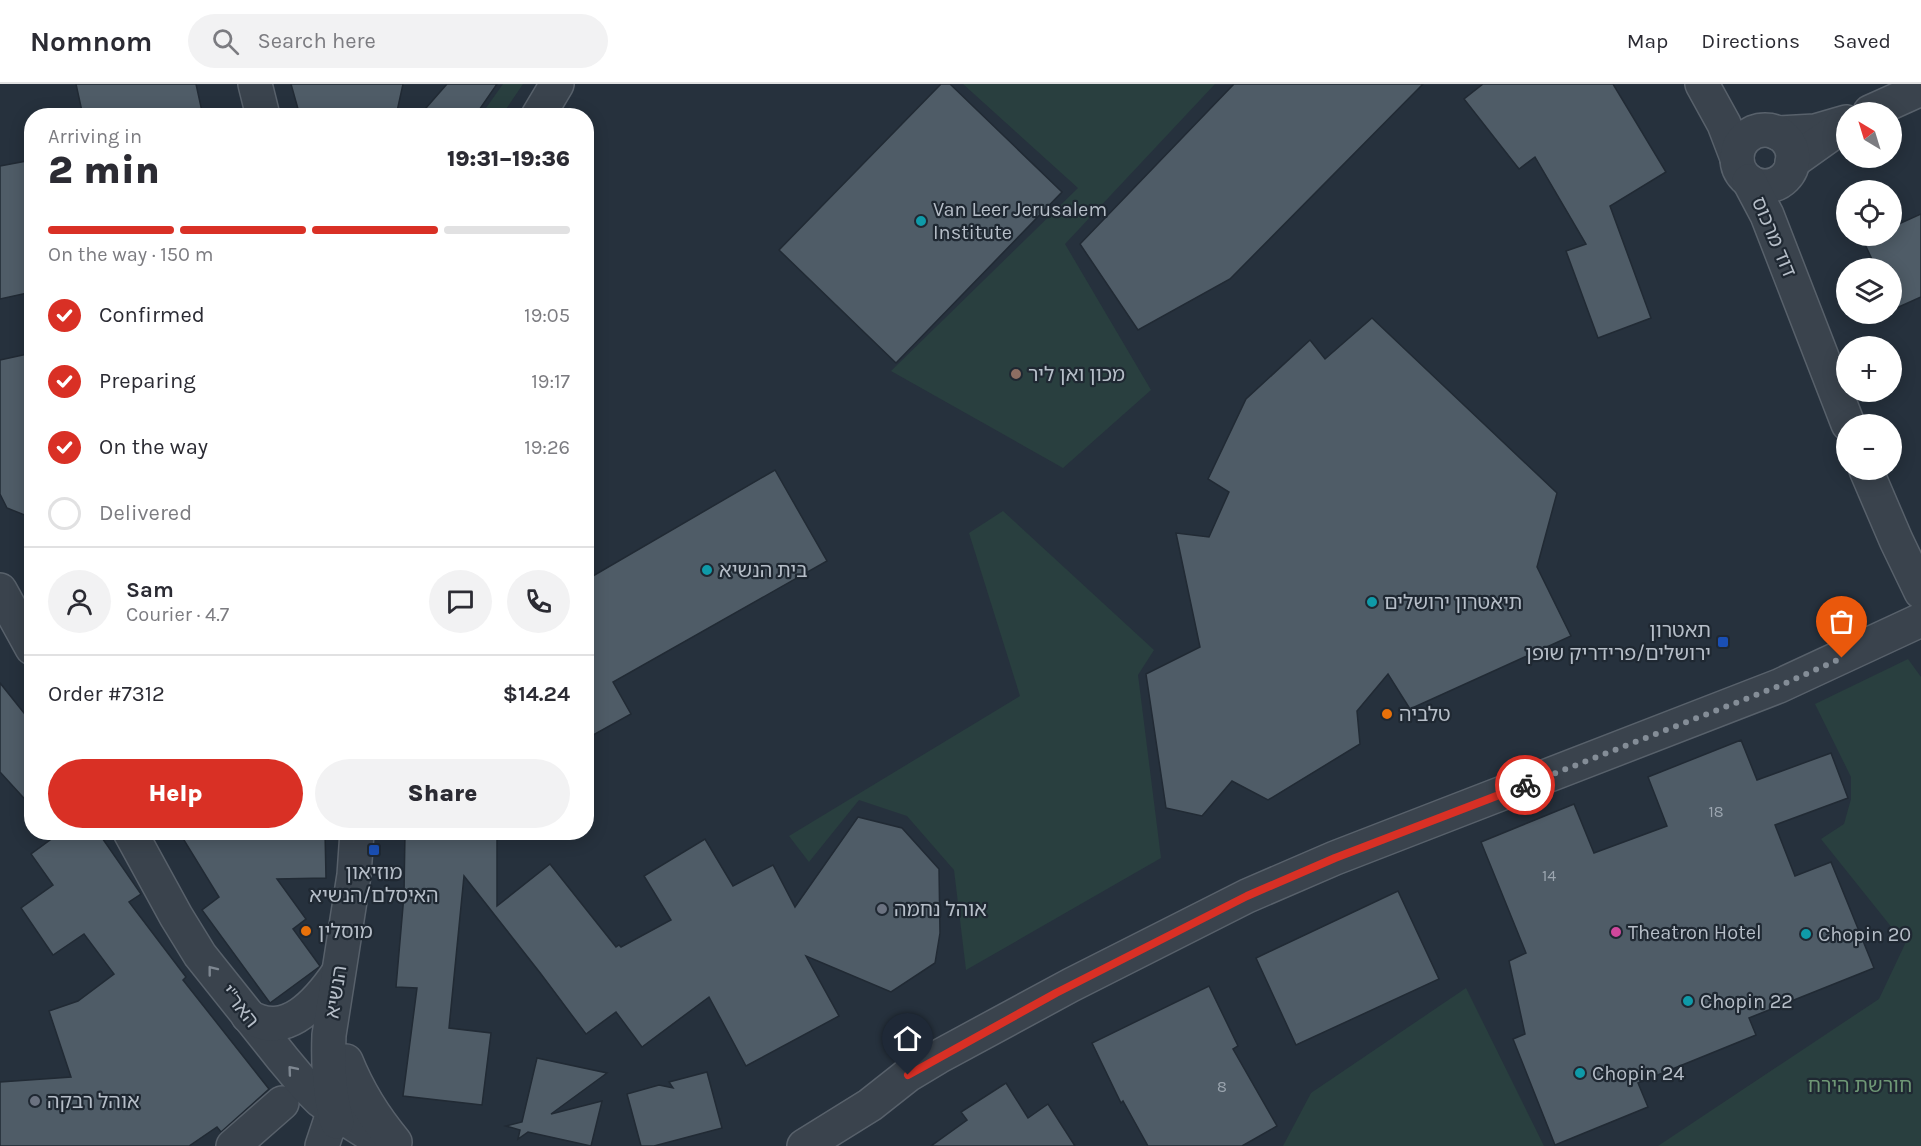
<!DOCTYPE html>
<html lang="en">
<head>
<meta charset="utf-8">
<style>
	:root { --surface:#fff; --page:#f2f2f3; --text:#2b2b33; --muted:#7c7c81; --line:#e1e1e2; --accent:#d93025 }
	body { margin:0; font-family:Karla,"Noto Sans Hebrew",sans-serif; background:var(--page); color:var(--text); height:100vh; display:flex; flex-direction:column; font-size:22px; white-space:nowrap }
	* { box-sizing:border-box; margin:0 }
	p { font-size:20px; color:var(--muted) }
	.icon { flex:none; width:33px; height:33px; fill:none; stroke:currentColor; stroke-width:2; stroke-linecap:round; stroke-linejoin:round }
	.map { position:relative; flex:1; overflow:hidden }
	.panel { position:absolute; left:24px; top:24px; width:570px; height:732px; display:flex; flex-direction:column; background:var(--surface); border-radius:24px; box-shadow:0 3px 15px #0003 }
	.panel>* { flex:none }
	.needle { width:39px; rotate:322deg }
	.tools { position:absolute; left:1836px; top:18px; display:grid; gap:12px }
	.tools a { display:grid; place-items:center; width:66px; height:66px; border-radius:50%; background:var(--surface); box-shadow:0 3px 15px #0003; font-size:30px }
	.pin { position:absolute; display:grid; place-items:center; width:51px; height:51px; color:#fff; margin:-62px -26px; border-radius:50% 50% 50% 0; rotate:-45deg; box-shadow:0 0 6px #0007 }
	.pin .icon { rotate:45deg }
	.courier { position:absolute; display:grid; place-items:center; width:60px; height:60px; margin:-30px; border:4px solid #d93025; border-radius:50%; background:#fff; color:#222; box-shadow:0 2px 8px #0007 }
	.head em { font-style:normal; font-weight:800 }
	.head div { display:flex; flex-direction:column-reverse }
	.head { display:flex; align-items:center; justify-content:space-between; height:102px; padding:0 24px }
	h1 { font-size:39px; font-weight:800; line-height:45px }
	.bar { display:grid; grid-template-columns:repeat(4,1fr); gap:9px 6px; align-content:center; height:72px; padding:0 24px }
	.bar i { height:8px; border-radius:4px; background:var(--line) }
	.bar .current { background:var(--accent) }
	.bar p { grid-column:span 4 }
	.line { display:flex; align-items:center; gap:15px; padding:0 24px; border-top:2px solid var(--line) }
	.line div { flex:1 }
	.round { display:grid; place-items:center; flex:none; width:63px; height:63px; border-radius:32px; background:var(--page) }
	ol { padding:0 24px; list-style:none }
	li { display:flex; align-items:center; gap:18px; height:66px }
	li p { margin-inline-start:auto }
	li .icon { padding:6px; border-radius:50%; background:var(--accent); color:#fff; stroke-width:4 }
	li:last-child { color:var(--muted) }
	li i { width:33px; height:33px; border:3px solid var(--line); border-radius:50% }
	.primary-button { display:flex; gap:12px; margin-top:auto; padding:12px 24px }
	.primary-button a { flex:1; height:69px; border-radius:36px; background:var(--accent); color:#fff; font-size:24px; font-weight:800; line-height:69px; text-align:center }
	.primary-button a+a { background:var(--page); color:var(--text) }
	header { display:flex; align-items:center; gap:36px; box-sizing:border-box; height:84px; padding:0 30px; background:var(--surface); border-bottom:2px solid var(--line) }
	header strong { font-size:28px }
	nav { display:flex; gap:33px; margin-inline-start:auto; font-size:21px }
	.search { width:420px; height:54px; background:var(--page); display:flex; align-items:center; gap:15px; box-sizing:border-box; padding:0 21px; border-radius:33px; color:var(--muted); font-size:22px }
	.map>svg:first-child { display:block }
	.green { fill:#293f3f }
	.building { fill:#4f5c67; stroke:#212a34; stroke-width:1.5 }
	.lines { fill:none; stroke-linecap:round; stroke-linejoin:round }
	.minor-casing { stroke:#58616b; stroke-width:36 }
	.tertiary-casing { stroke:#58616b; stroke-width:36 }
	.minor { stroke:#3a434d; stroke-width:33 }
	.tertiary { stroke:#3a434d; stroke-width:33 }
	.oneway { stroke:#7e8791 }
	.done { stroke:#848d97; stroke-width:6; stroke-dasharray:0 10.8 }
	.route { stroke:#d93025; stroke-width:8 }
	.culture-dot { fill:#0f9aa8; stroke:#1f2832; stroke-width:2 }
	.education-dot { fill:#8d6e63; stroke:#1f2832; stroke-width:2 }
	.transit-dot { fill:#1a4fb4; stroke:#1f2832; stroke-width:2 }
	.food-dot { fill:#e8710a; stroke:#1f2832; stroke-width:2 }
	.worship-dot { fill:#6b7280; stroke:#1f2832; stroke-width:2 }
	.hotel-dot { fill:#d1479c; stroke:#1f2832; stroke-width:2 }
	.labels { text-anchor:middle; dominant-baseline:central; stroke-width:4.5; stroke-linejoin:round; paint-order:stroke }
	.number-label { font-size:16px; fill:#9ca6b0 }
	.poi-label { font-size:20px; fill:#b6bec8; stroke:#1f2832; text-anchor:start }
	.street-label { font-size:20px; fill:#b6bec8; stroke:#1f2832 }
	.park-label { font-size:20px; fill:#6e9775; stroke:#1f2832 }
</style>
</head>
<body>
<header>
<strong>Nomnom</strong>
<div class="search"><svg class="icon" aria-label="search" viewBox="0 0 24 24"><circle cx="10" cy="10" r="6"/><path d="M15 15l6 6"/></svg>Search here</div>
<nav><a>Map</a><a>Directions</a><a>Saved</a></nav>
</header>
<div class="map">
<svg width="1921" height="1062" viewBox="0 0 1921 1062">
	<rect width="100%" height="100%" fill="#26313d"/>
	<g class="green">
		<path d="M503,0h20l-21,31h-21z"/>
		<path d="M963,0h252l-150,160 86,146 -88,78 -172,-97 187,-183z"/>
		<path d="M1003,427l151,139 -16,25 23,183 -195,112 -12,-100 -47,-54 -48,-16 -50,62 -20,-26 231,-140 -51,-163z"/>
		<path d="M1908,575l13,18v469h-263l221,-147 26,-55 -84,-105 23,-15 7,-25v-22l-36,-73z"/>
		<path d="M1466,904l78,158h-261l28,-53z"/>
	</g>
	<g class="building">
		<path d="M76,0h120l7,32h-120z"/>
		<path d="M291,0h112l-7,32h-96z"/>
		<path d="M447,0h50l-22,32h-56z"/>
		<path d="M941,0h9l112,108 -166,171 -117,-113z"/>
		<path d="M1234,0h189l-193,195 -92,51 -58,-86z"/>
		<path d="M1483,0h130l53,88 -56,34 41,112 -53,20 -32,-87 20,-7 -51,-87 -16,12 -55,-70z"/>
		<path d="M32,76v132l-32,7v-133z"/>
		<path d="M1921,130v83l-29,13v-42h-16l-13,-28 10,-4h19v-9z"/>
		<path d="M1372,234l185,175 -20,74 34,69 -161,73 -22,-35 -31,37 3,33 -92,56 -36,-19 -30,35 -36,-8 -20,-134 54,-27 -24,-114 33,4 20,-45 -21,-13 38,-80 64,-59 15,19z"/>
		<path d="M32,269v165l-25,-10 -7,-14v-134z"/>
		<path d="M775,386l52,91 -214,121 18,32 -45,25v-159z"/>
		<path d="M0,599l32,40v84l-32,-35z"/>
		<path d="M1741,656l16,40 74,-27 17,45 -73,27 20,51 36,-14 43,106 -125,50 7,17 -118,48 10,24 -93,38 -42,-106 12,-5 -16,-73 17,-8 -45,-111 93,-38 20,49 73,-27 -19,-49z"/>
		<path d="M858,733l44,11 37,41 1,64 -5,30 -44,29 -85,-36 33,60 -93,50 -37,-69 -67,50 -26,-35 -30,22 -45,-60 -77,-98 -15,152 42,5 -9,72 -79,-9 14,-108 -21,-1 8,-92 1,-63h92v74l53,-42 66,83 3,-2 2,2 50,-27 -27,-44 61,-37 28,47 40,-21 22,42z"/>
		<path d="M61,748h37l43,62 -12,8 57,75 -3,3 86,109 -48,43 -4,-5 -28,19h-189v-64l71,-5 -22,-66 29,-10 36,-27 -30,-40 -31,21 -32,-47 32,-23 -22,-31z"/>
		<path d="M179,748h146l1,46 -49,1 29,40 -13,10 27,37 -1,1 -49,36 -68,-93 17,-13z"/>
		<path d="M1398,807l41,88 -143,66 -40,-87z"/>
		<path d="M1209,902l29,60 -5,3 44,77 -35,20h-94l-25,-45 -2,2 -29,-60z"/>
		<path d="M537,974l70,15 -56,41 51,-13 -11,45 -63,-14 -10,7 2,-9 -14,-4 16,-4z"/>
		<path d="M707,988l15,56 -68,18h-13l-14,-52 32,-9 14,3 -4,-6z"/>
		<path d="M1006,999l22,35 20,-14 27,42h-144l36,-26 -6,-8z"/>
	</g>
	<g class="lines">
		<g class="minor-casing">
			<g id="minor">
				<path d="M255,0l8,32"/>
				<path d="M1870,28l51,-23"/>
				<path d="M1777,49l38,-2 31,-9"/>
				<path d="M1792,78l45,-32"/>
				<path d="M233,1062l49,-43"/>
				<path d="M322,1062l12,-36"/>
			</g>
		</g>
		<g class="tertiary-casing">
			<g id="tertiary">
				<path d="M1702,0l22,40 13,34"/>
				<path d="M538,32l19,-32"/>
				<circle cx="1765" cy="74" r="28"/>
				<path d="M1749,97l18,34 81,209"/>
				<path d="M1866,386l30,70 25,52"/>
				<path d="M0,506l32,58"/>
				<path d="M130,748l46,84 24,39 83,104 21,25 16,16 35,25 33,21"/>
				<path d="M248,932c38,24 70,-14 90,-43"/>
				<path d="M346,977c12,30 28,56 49,81"/>
				<path d="M337,1038c-8,-28 -9,-58 -8,-87l25,-160 3,-43"/>
				<path d="M804,1062l66,-41 38,-30 30,-18 133,-72 176,-89 88,-38 444,-172 142,-66"/>
			</g>
		</g>
		<use href="#minor" class="minor"/>
		<use href="#tertiary" class="tertiary"/>
	</g>
	<defs><path id="oneway-chevron" d="M-2-3.5L2.5 0L-2 3.5" fill="none" stroke-width="1.6" stroke-linecap="round" stroke-linejoin="round" transform="scale(1.5)"/></defs>
	<g class="oneway">
		<use href="#oneway-chevron" transform="translate(212 886) rotate(-128)"/>
		<use href="#oneway-chevron" transform="translate(292 986) rotate(-130)"/>
	</g>
	<g class="lines">
		<path class="done" d="M1525,701l254,-99 63,-28"/>
		<path class="route" d="M908,991l148,-82 191,-97 88,-38 190,-73"/>
	</g>
	<g class="culture-dot">
		<circle cx="921" cy="137" r="6"/>
		<circle cx="707" cy="486" r="6"/>
		<circle cx="1372" cy="518" r="6"/>
		<circle cx="1806" cy="850" r="6"/>
		<circle cx="1688" cy="917" r="6"/>
		<circle cx="1580" cy="989" r="6"/>
	</g>
	<circle class="education-dot" cx="1016" cy="290" r="6"/>
	<g class="transit-dot">
		<rect x="1717" y="552" width="12" height="12" rx="3"/>
		<rect x="368" y="760" width="12" height="12" rx="3"/>
	</g>
	<g class="food-dot">
		<circle cx="1387" cy="630" r="6"/>
		<circle cx="306" cy="847" r="6"/>
	</g>
	<g class="worship-dot">
		<circle cx="882" cy="825" r="6"/>
		<circle cx="35" cy="1017" r="6"/>
	</g>
	<circle class="hotel-dot" cx="1616" cy="848" r="6"/>
	<g class="labels">
		<g class="number-label">
			<text x="1716" y="727">18</text>
			<text x="1549" y="791">14</text>
			<text x="1222" y="1002">8</text>
		</g>
		<g class="poi-label">
			<text x="933" y="125">Van Leer Jerusalem<tspan x="933" dy="23">Institute</tspan></text>
			<text x="1028" y="290">מכון ואן ליר</text>
			<text x="719" y="486">בית הנשיא</text>
			<text x="1384" y="518">תיאטרון ירושלים</text>
			<text x="1711" y="546" text-anchor="end">תאטרון<tspan x="1711" dy="23">ירושלים/פרידריק שופן</tspan></text>
			<text x="1399" y="630">טלביה</text>
			<text x="374" y="788" text-anchor="middle">מוזיאון<tspan x="374" dy="23">האיסלם/הנשיא</tspan></text>
			<text x="894" y="825">אוהל נחמה</text>
			<text x="318" y="847">מוסלין</text>
			<text x="1628" y="848">Theatron Hotel</text>
			<text x="1818" y="850">Chopin 20</text>
			<text x="1700" y="917">Chopin 22</text>
			<text x="1592" y="989">Chopin 24</text>
			<text x="47" y="1017">אוהל רבקה</text>
		</g>
		<g class="street-label">
			<text transform="translate(1774 153) rotate(67)">דוד מרכוס</text>
			<text transform="translate(336 908) rotate(-81)">הנשיא</text>
			<text transform="translate(240 922) rotate(52)">האר"י</text>
		</g>
		<g class="park-label">
			<text x="1860" y="1001">חורשת הירח</text>
		</g>
	</g>
</svg>
<div class="tools">
<a><svg class="needle" viewBox="-14 -14 28 28"><path d="M0-13l5 13h-10z" fill="#e53935"/><path d="M0 13l5-13h-10z" fill="#7c7c81"/></svg></a>
<a><svg class="icon" aria-label="locate" viewBox="0 0 24 24"><circle cx="12" cy="12" r="6"/><path d="M12 2v4M12 18v4M2 12h4M18 12h4"/></svg></a>
<a><svg class="icon" aria-label="layers" viewBox="0 0 24 24"><path d="M12 4l9 5-9 5-9-5zM3 14l9 5 9-5"/></svg></a>
<a>+</a>
<a>−</a>
</div>
<div class="pin" style="left:1842px;top:574px;background:#ea580c"><svg class="icon" aria-label="bag" viewBox="0 0 24 24"><path d="M5 8h14l-1 12H6zM9 8a3 3 0 0 1 6 0"/></svg></div>
<div class="pin" style="left:908px;top:991px;background:#1f2937"><svg class="icon" aria-label="home" viewBox="0 0 24 24"><path d="M3 11l9-7 9 7M6 9v11h12V9"/></svg></div>
<div class="courier" style="left:1525px;top:701px"><svg class="icon" aria-label="bike" viewBox="0 0 24 24"><circle cx="6" cy="16" r="4"/><circle cx="18" cy="16" r="4"/><path d="M6 16l4-8h5l3 8M10 8l3 8H6M13 5h3"/></svg></div>
<section class="panel">
<div class="head"><div><h1>2 min</h1><p>Arriving in</p></div><em>19:31–19:36</em></div>
<div class="bar"><i class="current"></i><i class="current"></i><i class="current"></i><i></i><p>On the way · 150 m</p></div>
<ol>
<li><svg class="icon" aria-label="check" viewBox="0 0 24 24"><path d="M5 12l5 5 9-10"/></svg>Confirmed<p>19:05</p></li>
<li><svg class="icon" aria-label="check" viewBox="0 0 24 24"><path d="M5 12l5 5 9-10"/></svg>Preparing<p>19:17</p></li>
<li><svg class="icon" aria-label="check" viewBox="0 0 24 24"><path d="M5 12l5 5 9-10"/></svg>On the way<p>19:26</p></li>
<li><i></i>Delivered</li>
</ol>
<div class="line" style="height:108px"><a class="round"><svg class="icon" aria-label="person" viewBox="0 0 24 24"><circle cx="12" cy="8" r="4"/><path d="M4 21q1-7 8-7t8 7"/></svg></a><div><b>Sam</b><p>Courier · 4.7</p></div><a class="round"><svg class="icon" aria-label="chat" viewBox="0 0 24 24"><path d="M4 5h16v11H9l-5 4z"/></svg></a><a class="round"><svg class="icon" aria-label="phone" viewBox="0 0 24 24"><path d="M5 4h4l2 5-3 2q2 4 5 5l2-3 5 2v4C11 20 4 13 5 4z"/></svg></a></div>
<div class="line" style="height:78px"><div>Order #7312</div><b>$14.24</b></div>
<div class="primary-button"><a>Help</a><a>Share</a></div>
</section>
</div>
</body>
</html>
